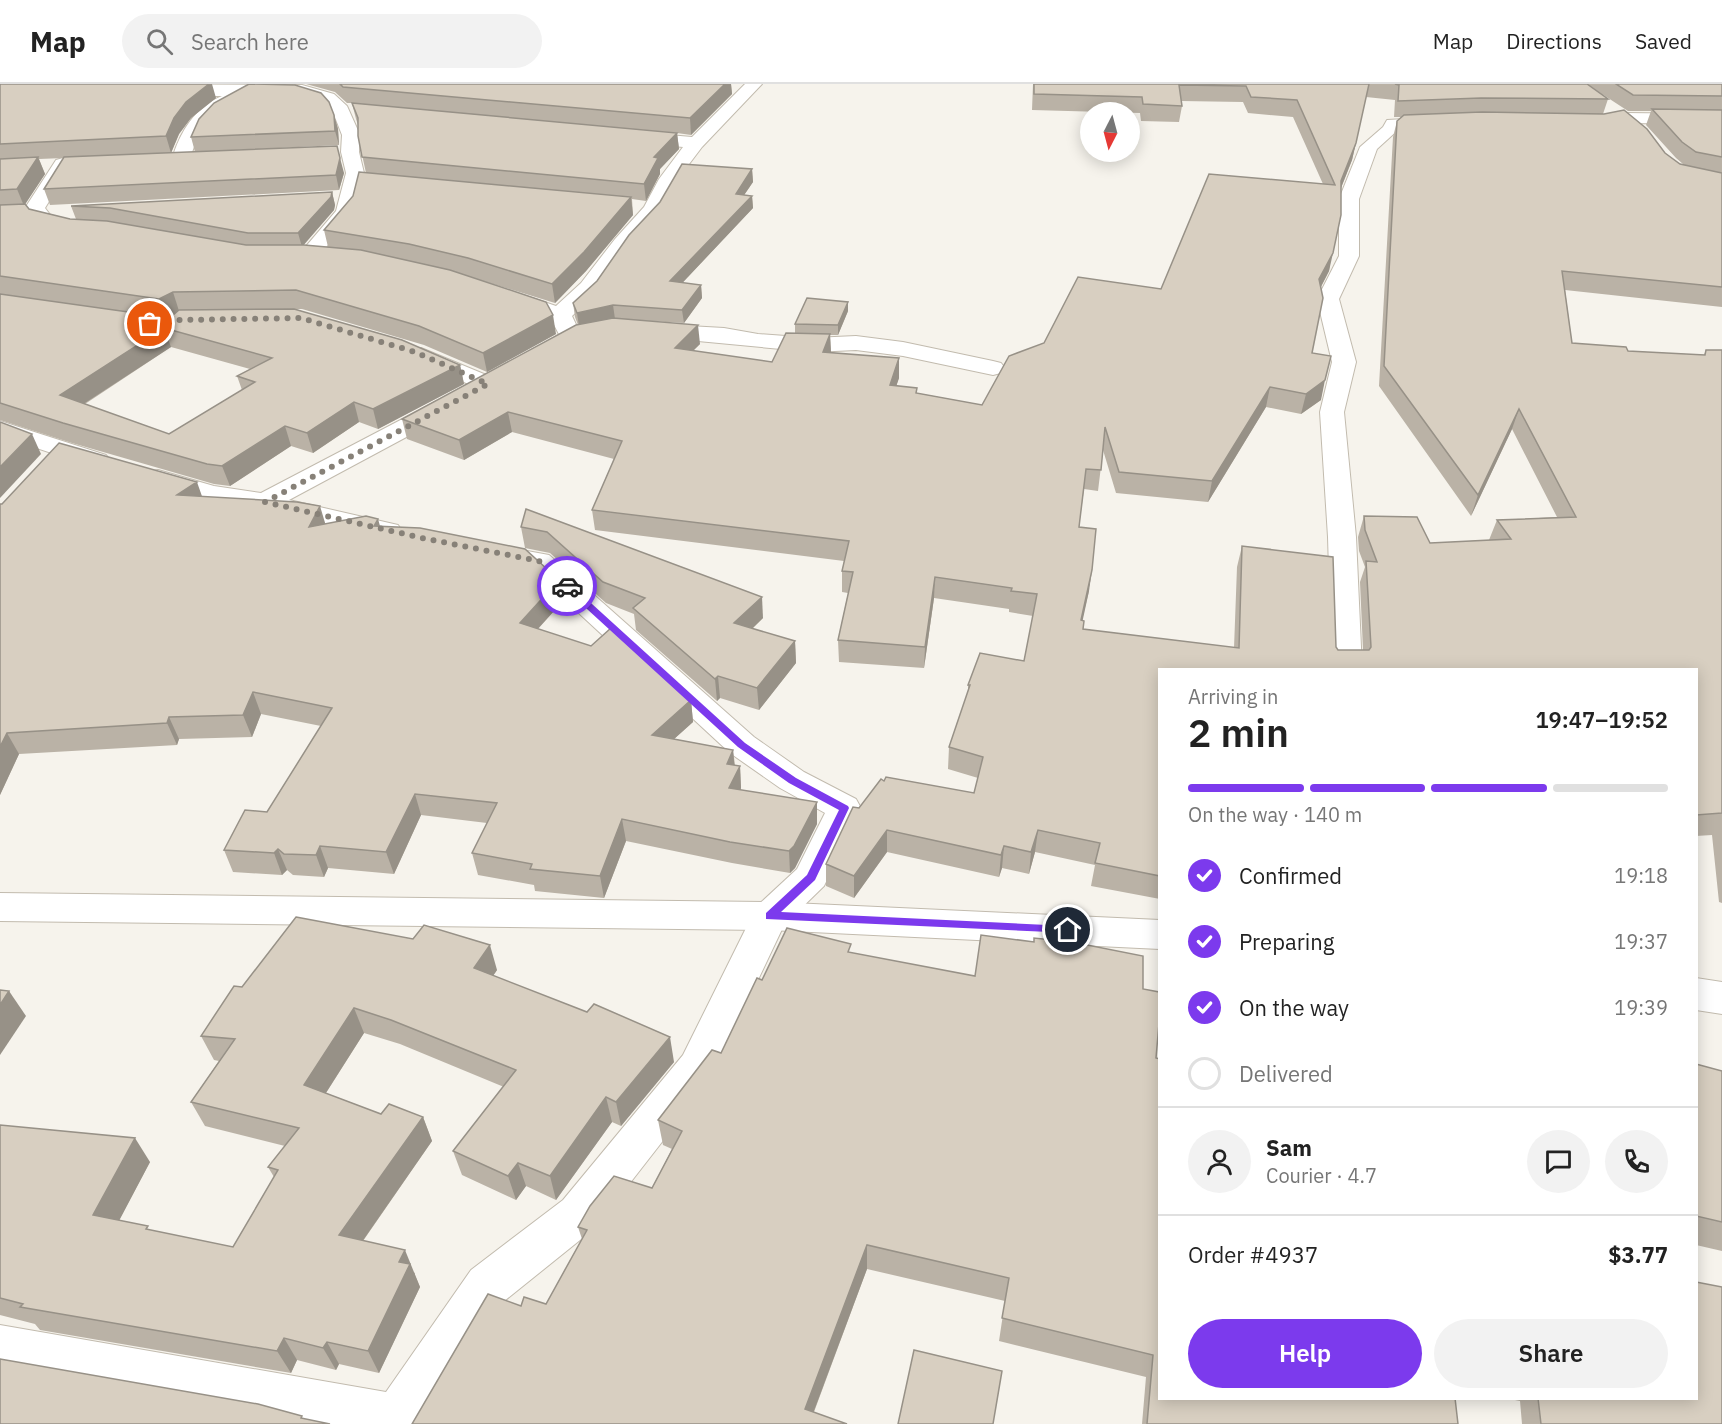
<!DOCTYPE html>
<html lang="en">
<head>
<meta charset="utf-8">
<style>
	:root { --surface:#fff; --page:#f2f2f2; --text:#222; --muted:#767676; --line:#e0e0e0; --accent:#7c3aed }
	body { margin:0; font-family:"IBM Plex Sans",sans-serif; background:var(--page); color:var(--text); height:100vh; display:flex; flex-direction:column; font-size:22px; white-space:nowrap }
	* { box-sizing:border-box; margin:0 }
	p { font-size:20px; color:var(--muted) }
	.icon { flex:none; width:33px; height:33px; fill:none; stroke:currentColor; stroke-width:2; stroke-linecap:round; stroke-linejoin:round }
	.map { position:relative; flex:1; overflow:hidden }
	.sheet { position:absolute; left:1158px; top:584px; width:540px; height:732px; display:flex; flex-direction:column; background:var(--surface); border-radius:0px; box-shadow:0 3px 15px #0003 }
	.sheet>* { flex:none }
	.needle { width:39px; rotate:186deg }
	.fabs { position:absolute; left:1080px; top:18px; display:grid; gap:12px }
	.fabs a { display:grid; place-items:center; width:60px; height:60px; border-radius:50%; background:var(--surface); box-shadow:0 3px 15px #0003; font-size:30px }
	.pin { position:absolute; display:grid; place-items:center; width:51px; height:51px; color:#fff; margin:-26px; border:3px solid #fff; border-radius:50%; box-shadow:0 2px 6px #0007 }
	.courier { position:absolute; display:grid; place-items:center; width:60px; height:60px; margin:-30px; border:4px solid #7c3aed; border-radius:50%; background:#fff; color:#222; box-shadow:0 2px 8px #0007 }
	.head em { font-style:normal; font-weight:600 }
	.head div { display:flex; flex-direction:column-reverse }
	.head { display:flex; align-items:center; justify-content:space-between; height:102px; padding:0 30px }
	h1 { font-size:39px; font-weight:600; line-height:45px }
	.bar { display:grid; grid-template-columns:repeat(4,1fr); gap:9px 6px; align-content:center; height:72px; padding:0 30px }
	.bar i { height:8px; border-radius:4px; background:var(--line) }
	.bar .active { background:var(--accent) }
	.bar p { grid-column:span 4 }
	.line { display:flex; align-items:center; gap:15px; padding:0 30px; border-top:2px solid var(--line) }
	.line div { flex:1 }
	.round { display:grid; place-items:center; flex:none; width:63px; height:63px; border-radius:32px; background:var(--page) }
	ol { padding:0 30px; list-style:none }
	li { display:flex; align-items:center; gap:18px; height:66px }
	li p { margin-inline-start:auto }
	li .icon { padding:6px; border-radius:50%; background:var(--accent); color:#fff; stroke-width:4 }
	li:last-child { color:var(--muted) }
	li i { width:33px; height:33px; border:3px solid var(--line); border-radius:50% }
	.cta { display:flex; gap:12px; margin-top:auto; padding:12px 30px }
	.cta a { flex:1; height:69px; border-radius:36px; background:var(--accent); color:#fff; font-size:24px; font-weight:600; line-height:69px; text-align:center }
	.cta a+a { background:var(--page); color:var(--text) }
	header { display:flex; align-items:center; gap:36px; box-sizing:border-box; height:84px; padding:0 30px; background:var(--surface); border-bottom:2px solid var(--line) }
	header strong { font-size:28px }
	nav { display:flex; gap:33px; margin-inline-start:auto; font-size:21px }
	.search { width:420px; height:54px; background:var(--page); display:flex; align-items:center; gap:15px; box-sizing:border-box; padding:0 21px; border-radius:33px; color:var(--muted); font-size:22px }
	.map>svg:first-child { display:block }
	.lines { fill:none; stroke-linecap:round; stroke-linejoin:round }
	.minor-casing { stroke:#c2bbae; stroke-width:2 }
	.tertiary-casing { stroke:#c2bbae; stroke-width:2 }
	.minor { fill:#fff; fill-rule:evenodd }
	.tertiary { fill:#fff; fill-rule:evenodd }
	.wall { fill:#bab2a6; fill-rule:evenodd }
	.shaded-wall { fill:#979187 }
	.building { fill:#d8cfc1; stroke:#979187; stroke-width:1.5; fill-rule:evenodd }
	.route { fill:#7c3aed }
	.done { stroke:#878178; stroke-width:6; stroke-dasharray:0 10.8 }
</style>
</head>
<body>
<header>
<strong>Map</strong>
<div class="search"><svg class="icon" aria-label="search" viewBox="0 0 24 24"><circle cx="10" cy="10" r="6"/><path d="M15 15l6 6"/></svg>Search here</div>
<nav><a>Map</a><a>Directions</a><a>Saved</a></nav>
</header>
<div class="map">
<svg width="1722" height="1340" viewBox="0 0 1722 1340">
	<rect width="100%" height="100%" fill="#f6f3ec"/>
	<g class="lines">
		<g class="minor-casing">
			<g id="minor">
				<path d="M79,0l223,1 32,9 13,12 13,29 -1,17 5,21 -8,39 -40,47 -7,2 -7,-2 -3,-4 3,-4 34,-40 10,-38 -5,-21 1,-17 -9,-23 -11,-10 -21,-7h-67l2,4c-5,6 -13,8 -20,14 -14,11 -21,29 -26,46l-3,4h-12l-3,-4c8,-27 23,-52 50,-63h-55l-80,-7z"/>
				<path d="M745,0h17l-60,63 -25,33 -17,33 -31,34 -32,46 -25,23 10,21 -3,5 -8,2 -8,-2 -12,-23 -50,-17 -3,-5 3,-5 8,-2 47,16 25,-23 34,-44 29,-32 15,-28 24,-32 -50,-5 -6,-1 -3,-4 3,-4 6,-1 59,5z"/>
				<path d="M1623,29l99,1v10l-99,-1 -34,5 -6,-1 -3,-4 3,-4z"/>
				<path d="M1442,33l6,1 3,4 -3,4 -49,3 -22,20 -18,50v57l-20,43 17,63 -12,50 12,125 6,132h-30l-4,-132 -8,-125 12,-50 -15,-63 22,-43v-57l21,-52 23,-20 4,-7z"/>
				<path d="M63,74l7,2 2,4 -27,44 6,8 33,8 3,4 -3,4 -7,2 -40,-10 -12,-16 31,-48z"/>
				<path d="M653,240l71,4 34,6 55,4 43,-2 47,6 90,19 8,2 4,5 -4,5 -8,2 -90,-19 -47,-6 -43,2 -168,-16 -3,-5 3,-5z"/>
				<path d="M421,264l75,31 4,5 -4,5 -8,2 -8,-2 -67,-29 -4,-5 4,-5z"/>
				<path d="M444,316l9,2 3,5 -3,5 -164,88 109,25 4,6 -4,6 -10,2 -123,-29 -54,-8 -62,-18 -4,-6 4,-6 9,-2 56,16 47,7 174,-91z"/>
				<path d="M0,337l106,34 4,5 -4,5 -9,3 -97,-32z"/>
				<path d="M494,461l55,10 205,182 50,35 52,27 5,9 -37,78 -40,39 -73,154 -116,149 -92,74 -81,122h-132l-290,-51v-48l386,67 85,-122 92,-70 120,-145 74,-149 40,-37 28,-56 -45,-25 -50,-35 -200,-185 -46,-9 -4,-6 4,-6z"/>
			</g>
		</g>
		<g class="tertiary-casing">
			<g id="tertiary">
				<path d="M0,809l770,9 390,18v29l-390,-19 -770,-9z"/>
				<path d="M1696,894l26,4v32l-26,-4z"/>
			</g>
		</g>
		<use href="#minor" class="minor"/>
		<use href="#tertiary" class="tertiary"/>
	</g>
	<g class="wall">
		<path d="M0,0l216,14 -25,20 -12,16 -8,19 173,20 -5,17 -289,15 -6,-16 20,-31 -25,1 6,15 -20,30 4,5 41,10h6l-5,-13 261,-14 3,13 -1,5 -31,35 25,2 -4,-17 29,-34 13,-23 -8,-37v-11l-2,-6 -4,-16h-5l-12,-11 -29,-8h425l1,10 -41,41 -14,-2 2,16 -19,20v5l-14,27 -14,-2 1,16 -47,56 -31,32 -85,-26 86,57 -69,38 -63,-27 -122,-36h-6l164,56 4,19 -86,45 -19,-7 -46,31 -22,-7 -61,40 -16,-2 -142,-41 -72,-23zM171,263l79,22 -13,7 5,14 -73,44 -84,-30z"/>
		<path d="M1033,0h689v223l-157,-17 7,53 56,8 76,4 2,-5h16v553l-3,-1 -7,-67 -16,1v-167h-536v230l-69,-13 4,-21 -60,-13 -6,22 -27,-6 -3,9 -112,-25 -33,46 -28,-12v-22l33,-56 25,-27 90,12 4,-15 -30,-9 1,-22 19,-54v-8l56,-24 9,-45 -24,-4v-3l-75,-11 -10,70 -85,-6 -1,-22 10,-47 -6,-1v-21l2,-10 -249,-31 -3,-20 22,-51 -102,-27 -48,28 -57,-21 -5,-20 176,-94 -3,-8 -2,-14 179,-134 1,13 -9,13 8,1 1,12 -71,75 19,2 1,13 -18,25 -36,-2 52,23 -7,7 79,11 23,-29v-9l53,-13 -10,24h-8l1,17 68,26 -3,8 21,7 65,12 62,-62 117,-54 162,-105 -30,-67 -45,-4 -5,-11 -62,-1 1,5 -3,16 -38,-1 -1,-8 -108,-3zM1602,10l26,17h23l-5,14 30,33 7,6h-3l-15,-11 -62,-39 5,-15zM1366,13l29,3 -1,17h7l-4,4 -4,16 -14,249 92,130 41,-87 45,88 -60,3 -8,20 -59,3 -66,-27 -6,21 1,14 6,16 -5,15 3,68h-25l-96,-104 -5,21 -3,81 -151,-19 -1,-9 7,-29 -10,-64 5,-38 14,2 5,-41 13,43 92,9 58,-95 35,7 20,-14 -9,-47 9,-66 8,-16 12,-83 11,-28z"/>
		<path d="M334,31l4,14 1,16 -144,7 -4,-15z"/>
		<path d="M202,412l123,28 55,2 183,75 -25,28 153,71 2,22 -19,17 59,11 2,15 5,1 1,22v2l76,34 -22,44 -5,5 -58,-10 -106,-22 -22,57 -69,-7 -1,-6 -56,-10 -6,-22 15,-30 -66,-8 -27,59 -66,-6 -4,9 -31,-2 -6,-5 -5,5 -49,-3 -9,-22 43,-38 54,-86 -60,-12 -9,23 -73,2 -2,6 -158,9 -19,41v-291z"/>
		<path d="M526,425l237,109 -11,11 43,12 1,22 -37,47 -39,-12 -3,3 -81,-71 -2,-16 -28,-11 -56,-50 -25,-5 -4,-21z"/>
		<path d="M851,869l124,23 168,13 13,69 302,366h-316l4,-47 -147,-36 6,-40 -138,-32 -53,143 -293,-106 25,-2 36,-65 -4,-12 74,-39 20,-39 -9,-4 -5,-25 63,-67 41,-73z"/>
		<path d="M497,886l-4,6 181,86 -53,64 -9,-4 -56,78 -30,-14 -10,14 -54,-25 -9,-24 51,-64 -104,-43 -36,-11 -38,60 55,21 42,3 9,24 -69,100 52,32v2l5,12 -41,86 -40,-9 -3,6 -39,-10 -6,13 -251,-43 -5,-6 -35,-9v-190l150,37 -31,58 31,10 83,17 41,-70 -6,-10 17,-21 -80,-20 -14,-24 28,-41 -5,-1 -13,-24 41,-49z"/>
		<path d="M1696,980l26,7v180l-26,-6z"/>
		<path d="M1505,1314h191l26,26h-200l-2,-23z"/>
	</g>
	<g class="shaded-wall">
		<path d="M209,0h3l4,14 -25,20 -12,16 -8,19 -5,-17 8,-18 12,-16z"/>
		<path d="M725,0h6l1,10 -41,41 -1,-17z"/>
		<path d="M334,31l4,14 1,16 -4,-14z"/>
		<path d="M677,49l2,16 -19,20v5l-14,27 -2,-17 10,-27z"/>
		<path d="M1356,59l-4,17 -15,38 4,-17z"/>
		<path d="M38,73l7,17 -21,32 -7,-17z"/>
		<path d="M340,74l4,15 -5,17 -3,-15z"/>
		<path d="M752,85l1,13 -17,25v-13z"/>
		<path d="M332,108l3,13 -1,5 -32,37 -4,-14z"/>
		<path d="M752,112l1,12 -82,87 -1,-14z"/>
		<path d="M631,113l2,18 -47,56 -31,32 -3,-19z"/>
		<path d="M1333,169l-4,18 -14,27 4,-19z"/>
		<path d="M701,201l1,13 -18,25 -2,-13z"/>
		<path d="M173,208l6,19 -13,7 -7,-19z"/>
		<path d="M848,218v9l-10,24v-10z"/>
		<path d="M613,221l2,14 -36,7 -2,-13z"/>
		<path d="M553,231l3,19 -69,38 -4,-19z"/>
		<path d="M698,241l2,19 -24,23 -1,-19z"/>
		<path d="M164,244l7,19 -103,67 -8,-19z"/>
		<path d="M830,250l1,19 -8,-1z"/>
		<path d="M899,274v20l-9,27v-20z"/>
		<path d="M460,281l4,19 -86,45 -5,-20z"/>
		<path d="M1325,296l-4,20 -20,14 5,-20z"/>
		<path d="M1270,303l-4,20 -58,95 4,-21z"/>
		<path d="M354,318l5,20 -46,31 -6,-20z"/>
		<path d="M1519,325l-7,20 -41,87 7,-21z"/>
		<path d="M508,328l4,20 -48,28 -5,-20z"/>
		<path d="M285,342l6,20 -61,40 -8,-20z"/>
		<path d="M32,350l9,20 -41,44v-31z"/>
		<path d="M197,398l7,20 -27,-7z"/>
		<path d="M320,422l6,20 -17,1z"/>
		<path d="M378,435l6,21 -10,-14z"/>
		<path d="M1092,486l-3,21 -11,51 3,-22z"/>
		<path d="M935,493l-1,21 -10,70 1,-21z"/>
		<path d="M559,496l4,21 -39,43 -4,-21z"/>
		<path d="M762,513l1,21 -28,27 -1,-22z"/>
		<path d="M795,557l1,22 -37,47 -2,-22z"/>
		<path d="M718,592l2,22 -3,3 -2,-22z"/>
		<path d="M253,608l8,22 -9,23 -9,-22z"/>
		<path d="M691,616l2,22 -39,35 -2,-22z"/>
		<path d="M169,633l10,22 -2,6 -10,-22z"/>
		<path d="M7,649l12,21 -19,41v-48z"/>
		<path d="M733,666l2,22 -8,-8z"/>
		<path d="M740,682l1,22 -10,22 -2,-22z"/>
		<path d="M415,710l6,21 -27,59 -8,-22z"/>
		<path d="M817,718v22l-22,44 -5,5 -1,-22z"/>
		<path d="M622,735l4,22 -22,57 -4,-22z"/>
		<path d="M887,746v22l-33,46v-22z"/>
		<path d="M1038,746l-3,22 -6,22 2,-22z"/>
		<path d="M320,762l8,22 -4,9 -8,-22z"/>
		<path d="M1004,762l-2,22 -3,9 2,-22z"/>
		<path d="M278,765l9,21 -5,5 -8,-22z"/>
		<path d="M490,861l7,25 -16,23 -7,-25z"/>
		<path d="M9,907l17,25 -26,39v-50z"/>
		<path d="M354,924l10,25 -49,77 -11,-25z"/>
		<path d="M670,953l4,25 -53,64 -5,-24z"/>
		<path d="M606,1013l6,25 -56,78 -6,-24z"/>
		<path d="M423,1033l9,24 -82,118 -11,-24z"/>
		<path d="M135,1054l15,24 -40,76 -17,-23z"/>
		<path d="M518,1079l8,23 -10,14 -8,-24z"/>
		<path d="M867,1161v24l-58,155 -4,-15z"/>
		<path d="M405,1166l15,37 -41,86 -11,-22 31,-89z"/>
		<path d="M284,1254l13,22 -6,13 -14,-22z"/>
		<path d="M327,1258l12,22 -3,6 -13,-22z"/>
	</g>
	<g class="building">
		<path d="M0,0h209l-23,18 -12,16 -8,18 -166,8z"/>
		<path d="M249,0l46,1 26,8 8,9 5,13 1,16 -144,6 8,-18 15,-16z"/>
		<path d="M340,0h385l-35,34 -347,-31z"/>
		<path d="M1034,0h335l-13,59 -15,38v34l-8,38 -14,26 4,19 -11,55 19,3 -6,24 -19,14 -36,-7 -58,94 -93,-9 -14,-45 -4,43 -15,-1 -7,58 17,2 -4,41 -11,50 3,1 -1,8 156,19 3,-102 91,11 3,90 2,3h31l2,-3 -5,-86 11,1 -12,-32 -1,-14 53,1 13,26 81,-4 -14,-19 79,-3 -57,-108 -41,86 -94,-129 13,-245 7,-6 78,-3 122,2 20,-4 23,19 18,24 15,11 42,9v114l-160,-16 10,72 54,4 2,4 77,4 1,-5h16v463l-26,2v-146h-536v207l-65,-13 5,-20 -62,-13 -7,22 -27,-6 -3,9 -114,-25 -33,46 -28,-12 27,-57 6,1 22,-29 3,2 2,-4 88,16 9,-36 -34,-10 21,-62h-2l12,-32 44,8 13,-67 -26,-3 1,-3 -77,-11 -10,70 -87,-7 15,-68 -11,-1 7,-30 -257,-31 30,-69 -114,-29 -49,28 -57,-21 174,-94 37,-7 85,7 -23,23 97,14 14,-29 44,1 -7,18 76,6 -9,27 27,3 -1,5 66,12 27,-49 35,-13 34,-66 83,12 48,-115 126,11 -38,-85 -46,-3 -5,-11 -67,-1 3,21 -39,-2 -1,-7 -108,-3z"/>
		<path d="M1395,0h192l21,15 -127,-1 -83,3 1,-16z"/>
		<path d="M1616,0h106v12l-89,-1z"/>
		<path d="M352,19l325,30 -23,24 4,1 -14,26 -282,-27 -4,-21v-18z"/>
		<path d="M1652,25l70,1v47l-26,-5 -14,-10z"/>
		<path d="M337,62l3,12 -4,17 -292,14 20,-32z"/>
		<path d="M38,73l-21,32 -17,1v-31z"/>
		<path d="M682,80l70,5 -16,25 16,2 -82,85 31,4 -19,25 -69,-5 -36,8 -4,-10 24,-22 32,-46 31,-33z"/>
		<path d="M359,88l272,25 -47,55 -32,32 -84,-26 -59,-14 -85,-14 29,-34z"/>
		<path d="M332,108l-1,5 -33,36h-50l-138,-25 -39,-2z"/>
		<path d="M25,120l4,5 41,10 37,2 139,24h58l57,5 89,20 96,32 7,13 -70,38 -64,-27 -123,-36 -123,2 -14,7 -159,-23v-71z"/>
		<path d="M0,210l164,23 9,-2 6,-5 115,-1 108,31 58,25 -87,44 -19,-7 -47,31 -22,-7 -63,40 -15,-2 -144,-41 -63,-20zM164,244l108,30 -35,18 18,6 -86,52 -109,-39z"/>
		<path d="M807,214l41,4 -10,23 -43,-1z"/>
		<path d="M0,338l32,12 -32,33z"/>
		<path d="M59,359l138,39 -20,13 120,7 23,4 -11,21 57,-11 12,3 -4,7 46,2 105,21 34,31 -39,43 71,23 20,-18 80,72 -39,35 81,15 -6,14 13,2 -11,22 88,14 -23,44 -5,5 -59,-9 -108,-23 -22,57 -70,-7 2,-5 -60,-11 25,-50 -82,-9 -29,58 -66,-6 -4,9 -32,-1 -6,-5 -4,4 -50,-3 21,-40 22,2 65,-104 -79,-16 -10,23 -74,2 -2,6 -160,10 -7,14v-243h2z"/>
		<path d="M526,425l236,88 -28,26 61,18 -38,47 -39,-12 -3,3 -82,-71 12,-10 -42,-16 -56,-50 -26,-5z"/>
		<path d="M296,833l117,22 11,-14 66,20 -16,23 113,44 7,-8 76,33 -54,65 -10,-5 -56,79 -32,-13 -10,13 -55,-25 63,-81 -125,-50 -37,-12 -50,77 77,29 8,-10 34,13 -84,118 66,15 -6,12 11,2 -42,87 -41,-9 -4,6 -39,-10 -7,13 -257,-44 3,-3 -23,-6v-173l135,13 -42,77 55,11 -2,3 87,18 45,-77 -10,-3 31,-39 -108,-26 44,-63 -34,-3 33,-50 8,1z"/>
		<path d="M787,844l64,16 -3,8 127,24 6,-41 53,7v-4l38,4 71,14v33l16,3 1,5v15l-4,46 4,1v339h295l3,26h-311l6,-69 -151,-37 7,-40 -142,-33 -62,164 42,15h-435l76,-130 33,12 3,-9 22,7 41,-74 -9,-3 12,-21 24,-30 38,12 30,-57 -24,-11 54,-70 9,3 36,-75 5,2z"/>
		<path d="M0,906l9,1 -9,14z"/>
		<path d="M1696,980l26,7v151l-26,-6z"/>
		<path d="M1696,1198l26,5v137h-181l-3,-26h158z"/>
		<path d="M914,1266l88,21 -9,53h-95z"/>
		<path d="M0,1275l258,45 44,12 -1,2 29,6h-330z"/>
	</g>
	<path class="route" d="M564,500h6l175,159 51,35 52,28 1,2 -34,72 -34,32 287,14 5,4 -1,3 -306,-14v-6l41,-38 32,-65 -50,-27 -51,-36 -174,-159z"/>
	<g class="lines">
		<path class="done" d="M150,240l21,3 8,-7 122,-2 114,34 73,32 -223,118 157,36 117,23 28,25"/>
	</g>
</svg>
<div class="fabs">
<a><svg class="needle" viewBox="-14 -14 28 28"><path d="M0-13l5 13h-10z" fill="#e53935"/><path d="M0 13l5-13h-10z" fill="#767676"/></svg></a>
</div>
<div class="pin" style="left:150px;top:240px;background:#ea580c"><svg class="icon" aria-label="bag" viewBox="0 0 24 24"><path d="M5 8h14l-1 12H6zM9 8a3 3 0 0 1 6 0"/></svg></div>
<div class="pin" style="left:1068px;top:846px;background:#1f2937"><svg class="icon" aria-label="home" viewBox="0 0 24 24"><path d="M3 11l9-7 9 7M6 9v11h12V9"/></svg></div>
<div class="courier" style="left:567px;top:502px"><svg class="icon" aria-label="car" viewBox="0 0 24 24"><path d="M5 17H2v-5l4-1 3-4h7l3 4 3 1v5h-3M9 17h6M6 11h13"/><circle cx="7" cy="17" r="2"/><circle cx="17" cy="17" r="2"/></svg></div>
<section class="sheet">
<div class="head"><div><h1>2 min</h1><p>Arriving in</p></div><em>19:47–19:52</em></div>
<div class="bar"><i class="active"></i><i class="active"></i><i class="active"></i><i></i><p>On the way · 140 m</p></div>
<ol>
<li><svg class="icon" aria-label="check" viewBox="0 0 24 24"><path d="M5 12l5 5 9-10"/></svg>Confirmed<p>19:18</p></li>
<li><svg class="icon" aria-label="check" viewBox="0 0 24 24"><path d="M5 12l5 5 9-10"/></svg>Preparing<p>19:37</p></li>
<li><svg class="icon" aria-label="check" viewBox="0 0 24 24"><path d="M5 12l5 5 9-10"/></svg>On the way<p>19:39</p></li>
<li><i></i>Delivered</li>
</ol>
<div class="line" style="height:108px"><a class="round"><svg class="icon" aria-label="person" viewBox="0 0 24 24"><circle cx="12" cy="8" r="4"/><path d="M4 21q1-7 8-7t8 7"/></svg></a><div><b>Sam</b><p>Courier · 4.7</p></div><a class="round"><svg class="icon" aria-label="chat" viewBox="0 0 24 24"><path d="M4 5h16v11H9l-5 4z"/></svg></a><a class="round"><svg class="icon" aria-label="phone" viewBox="0 0 24 24"><path d="M5 4h4l2 5-3 2q2 4 5 5l2-3 5 2v4C11 20 4 13 5 4z"/></svg></a></div>
<div class="line" style="height:78px"><div>Order #4937</div><b>$3.77</b></div>
<div class="cta"><a>Help</a><a>Share</a></div>
</section>
</div>
</body>
</html>
